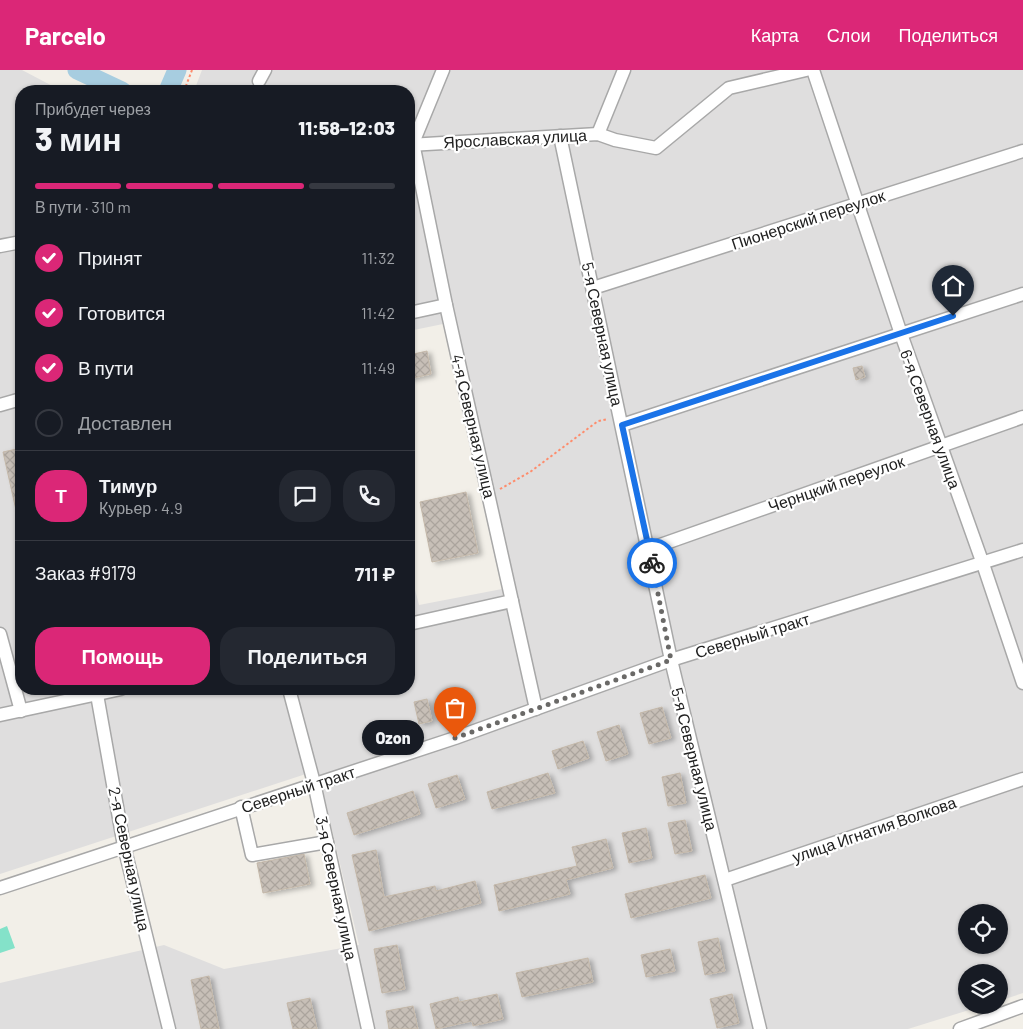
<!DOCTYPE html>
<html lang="ru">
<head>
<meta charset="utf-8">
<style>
	:root { --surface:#171b24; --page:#242831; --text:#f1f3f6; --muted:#9ea1a6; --line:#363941; --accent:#db2777 }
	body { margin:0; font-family:Barlow,sans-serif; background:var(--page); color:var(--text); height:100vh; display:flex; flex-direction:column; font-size:19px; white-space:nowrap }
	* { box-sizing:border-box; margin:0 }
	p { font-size:16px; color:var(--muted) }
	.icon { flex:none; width:28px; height:28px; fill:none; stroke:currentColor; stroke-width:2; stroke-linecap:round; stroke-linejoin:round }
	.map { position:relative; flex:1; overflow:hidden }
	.panel { position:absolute; left:15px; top:15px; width:400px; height:610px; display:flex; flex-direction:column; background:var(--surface); border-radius:20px; box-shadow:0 1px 4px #0004 }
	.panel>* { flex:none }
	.controls { position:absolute; left:958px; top:834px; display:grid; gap:10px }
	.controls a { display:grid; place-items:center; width:50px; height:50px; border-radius:50%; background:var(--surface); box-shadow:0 1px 4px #0004; font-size:25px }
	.pin { position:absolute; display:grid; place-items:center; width:42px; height:42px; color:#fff; margin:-51px -21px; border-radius:50% 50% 50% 0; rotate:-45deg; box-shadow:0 0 5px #0007 }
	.pin .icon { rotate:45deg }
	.courier { position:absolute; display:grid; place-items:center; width:50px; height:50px; margin:-25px; border:4px solid #1a73e8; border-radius:50%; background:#fff; color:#222; box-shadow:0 1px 6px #0007 }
	.bubble { position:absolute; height:35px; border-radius:18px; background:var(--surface); box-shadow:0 1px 4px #0004; font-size:16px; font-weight:800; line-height:35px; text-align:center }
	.summary em { font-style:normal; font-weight:800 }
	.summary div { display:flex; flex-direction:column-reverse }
	.summary { display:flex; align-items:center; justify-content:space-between; height:85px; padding:0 20px }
	h1 { font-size:32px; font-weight:800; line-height:38px }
	.bar { display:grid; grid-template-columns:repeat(4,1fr); gap:8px 5px; align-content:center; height:60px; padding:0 20px }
	.bar i { height:6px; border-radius:4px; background:var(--line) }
	.bar .selected { background:var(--accent) }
	.bar p { grid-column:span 4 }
	.line { display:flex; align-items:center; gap:12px; padding:0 20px; border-top:1px solid var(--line) }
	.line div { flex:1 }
	.round { display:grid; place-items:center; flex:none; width:52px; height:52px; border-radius:20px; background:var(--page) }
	ol { padding:0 20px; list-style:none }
	li { display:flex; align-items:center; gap:15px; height:55px }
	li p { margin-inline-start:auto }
	li .icon { padding:5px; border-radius:50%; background:var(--accent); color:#fff; stroke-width:4 }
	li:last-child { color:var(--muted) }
	li i { width:28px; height:28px; border:2px solid var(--line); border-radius:50% }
	.action { display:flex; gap:10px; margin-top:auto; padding:10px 20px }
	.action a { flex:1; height:58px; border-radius:20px; background:var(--accent); color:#fff; font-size:20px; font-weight:800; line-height:58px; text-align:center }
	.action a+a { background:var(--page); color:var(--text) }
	header { display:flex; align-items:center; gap:30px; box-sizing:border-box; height:70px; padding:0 25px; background:var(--accent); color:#fff }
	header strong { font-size:24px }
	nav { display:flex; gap:28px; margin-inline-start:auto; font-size:18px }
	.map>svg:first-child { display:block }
	.residential { fill:#dfdede; fill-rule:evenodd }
	.pitch { fill:#84e2c9 }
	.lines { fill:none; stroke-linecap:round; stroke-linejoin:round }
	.river { stroke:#a7cde0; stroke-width:19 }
	.building { fill:url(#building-cross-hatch); stroke:#c4b8a9; filter:url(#shadow) }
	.minor-casing { stroke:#a8a8a8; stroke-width:15 }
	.path { stroke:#fe8c6c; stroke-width:2; stroke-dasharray:2.5 2.5; stroke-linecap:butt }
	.minor { stroke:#fff; stroke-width:12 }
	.done { stroke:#6a6967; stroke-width:5; stroke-dasharray:0 9 }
	.route { stroke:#1a73e8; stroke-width:6 }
	.labels { text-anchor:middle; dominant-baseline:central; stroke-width:4.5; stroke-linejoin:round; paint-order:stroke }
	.street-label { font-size:16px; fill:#212121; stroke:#fff }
</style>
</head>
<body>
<header>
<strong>Parcelo</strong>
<nav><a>Карта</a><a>Слои</a><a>Поделиться</a></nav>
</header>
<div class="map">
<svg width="1023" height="959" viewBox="0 0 1023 959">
	<defs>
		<pattern id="building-cross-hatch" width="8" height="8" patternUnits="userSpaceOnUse" patternTransform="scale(1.25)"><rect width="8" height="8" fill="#c7bfb7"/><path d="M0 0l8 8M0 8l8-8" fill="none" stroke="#aba49d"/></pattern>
		<filter id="shadow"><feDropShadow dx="4" dy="2" stdDeviation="2.5" flood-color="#0004"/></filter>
	</defs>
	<rect width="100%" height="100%" fill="#f2efe8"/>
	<path class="residential" d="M0,0h22l40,21h-41v598h388v-123l10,39 83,-16 -59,-265 -34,7v-240h-215l8,-21h821v923l-24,8v-29h-33v33h19l-77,24h-908v-46l164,-38 60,24 135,-24 -41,-175 -318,104zM966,842h33v33h-33z"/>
	<path class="pitch" d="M7,856l8,22 -15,5v-24z"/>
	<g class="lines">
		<g class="river">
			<path d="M77,0l45,21"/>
			<path d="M168,21l9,-21"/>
		</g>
	</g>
	<g class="building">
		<path d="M427,281l4,23 -22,5v-24z"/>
		<path d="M862,296l3,11 -9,3 -3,-12z"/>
		<path d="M21,378v71h-3l-15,-67z"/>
		<path d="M466,422l12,61 -46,9 -12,-60z"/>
		<path d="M427,629l5,22 -13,3 -5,-22z"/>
		<path d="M662,637l9,31 -22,6 -9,-31z"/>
		<path d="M619,655l9,29 -22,7 -9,-29z"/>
		<path d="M583,671l6,17 -31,11 -6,-18z"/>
		<path d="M548,703l7,20 -63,16 -5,-17z"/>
		<path d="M680,703l6,30 -18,3 -6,-29z"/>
		<path d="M457,705l8,24 -29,9 -8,-24z"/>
		<path d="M413,721l7,23 -66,21 -7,-22z"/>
		<path d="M685,750l7,31 -17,3 -7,-31z"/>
		<path d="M646,758l6,30 -23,5 -7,-30z"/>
		<path d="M606,769l7,29 -47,12 4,14 -71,17 -5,-26 83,-19 -5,-19z"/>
		<path d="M376,780l8,47 51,-11 1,5 39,-10 6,22 -112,28 -17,-76z"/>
		<path d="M304,784l6,30 -47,9 -6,-30z"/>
		<path d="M705,805l6,23 -80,20 -6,-24z"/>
		<path d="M718,868l7,33 -20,4 -7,-33z"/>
		<path d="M397,875l8,44 -23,4 -8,-44z"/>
		<path d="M670,879l5,22 -29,6 -5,-22z"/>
		<path d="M588,888l5,24 -71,15 -6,-24z"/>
		<path d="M209,906l10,53h-18l-10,-49z"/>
		<path d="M497,924l6,25 -30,7 -1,-5 -36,8 -6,-25 28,-7 1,5z"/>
		<path d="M732,924l7,29 -22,5 -7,-29z"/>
		<path d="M310,928l7,31h-24l-6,-26z"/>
		<path d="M413,936l5,23h-29l-3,-18z"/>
	</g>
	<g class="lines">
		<g class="minor-casing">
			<g id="minor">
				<path d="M443,0l-30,73 33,162 90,404"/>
				<path d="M813,0l88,264 82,230 40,119"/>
				<path d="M259,11l6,-11"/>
				<path d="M598,64l26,-64"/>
				<path d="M560,66l111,524 89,369"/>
				<path d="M409,75l189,-11 17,6 41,8 73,-60 77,-18"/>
				<path d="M0,176l21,-4"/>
				<path d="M593,218l430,-137"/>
				<path d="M409,243l37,-8"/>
				<path d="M0,335l21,-6"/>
				<path d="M622,355l401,-131"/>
				<path d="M649,479l374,-132"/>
				<path d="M409,554l103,-23"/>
				<path d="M0,564l21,77"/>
				<path d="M96,619l28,157 45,183"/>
				<path d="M289,619l25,94 54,246"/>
				<path d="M0,645l121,-26"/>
				<path d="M241,737l11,48 75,-13"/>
				<path d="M725,810l298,-101"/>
				<path d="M0,818l455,-150 216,-78 352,-110"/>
				<path d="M960,959l63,-23"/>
			</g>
		</g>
		<g class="path">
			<path d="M184,21l8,-21"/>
			<path d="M500,419l30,-17 68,-51 10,-2"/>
		</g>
		<use href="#minor" class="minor"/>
	</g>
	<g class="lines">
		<path class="done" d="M455,668l216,-78 -19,-97"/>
		<path class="route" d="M652,493l-30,-138 331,-109"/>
	</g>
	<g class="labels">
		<g class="street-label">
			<text transform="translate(515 68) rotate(-3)">Ярославская улица</text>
			<text transform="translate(808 149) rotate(-18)">Пионерский переулок</text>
			<text transform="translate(603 264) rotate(78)">5-я Северная улица</text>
			<text transform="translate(931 349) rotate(70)">6-я Северная улица</text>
			<text transform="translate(474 356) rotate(77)">4-я Северная улица</text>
			<text transform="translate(836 413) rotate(-19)">Чернцкий переулок</text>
			<text transform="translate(752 565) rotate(-17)">Северный тракт</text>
			<text transform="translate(695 689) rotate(76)">5-я Северная улица</text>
			<text transform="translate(298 719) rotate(-18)">Северный тракт</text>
			<text transform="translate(874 759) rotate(-19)">улица Игнатия Волкова</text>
			<text transform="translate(130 789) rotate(78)">2-я Северная улица</text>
			<text transform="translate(337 818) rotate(78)">3-я Северная улица</text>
		</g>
	</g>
</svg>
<div class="controls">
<a><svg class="icon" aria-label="locate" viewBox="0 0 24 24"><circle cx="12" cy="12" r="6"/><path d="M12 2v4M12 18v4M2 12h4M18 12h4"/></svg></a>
<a><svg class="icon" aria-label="layers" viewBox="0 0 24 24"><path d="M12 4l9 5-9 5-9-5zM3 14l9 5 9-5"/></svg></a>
</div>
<div class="pin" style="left:455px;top:668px;background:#ea580c"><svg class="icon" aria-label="bag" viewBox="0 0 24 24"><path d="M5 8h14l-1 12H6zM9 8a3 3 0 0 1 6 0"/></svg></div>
<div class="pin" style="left:953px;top:246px;background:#1f2937"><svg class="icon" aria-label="home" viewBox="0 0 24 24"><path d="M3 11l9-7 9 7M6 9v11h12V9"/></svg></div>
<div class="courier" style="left:652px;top:493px"><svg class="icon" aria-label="bike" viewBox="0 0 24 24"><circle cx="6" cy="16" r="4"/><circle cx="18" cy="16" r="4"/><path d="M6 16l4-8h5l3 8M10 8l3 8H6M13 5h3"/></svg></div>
<div class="bubble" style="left:362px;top:650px;width:62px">Ozon</div>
<section class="panel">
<div class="summary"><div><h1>3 мин</h1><p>Прибудет через</p></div><em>11:58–12:03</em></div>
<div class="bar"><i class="selected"></i><i class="selected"></i><i class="selected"></i><i></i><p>В пути · 310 m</p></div>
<ol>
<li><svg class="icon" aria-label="check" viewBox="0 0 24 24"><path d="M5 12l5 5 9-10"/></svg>Принят<p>11:32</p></li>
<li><svg class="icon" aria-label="check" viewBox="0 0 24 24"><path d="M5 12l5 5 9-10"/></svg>Готовится<p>11:42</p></li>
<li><svg class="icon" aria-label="check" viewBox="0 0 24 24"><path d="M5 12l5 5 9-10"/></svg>В пути<p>11:49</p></li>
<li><i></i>Доставлен</li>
</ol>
<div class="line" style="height:90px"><b class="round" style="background:var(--accent);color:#fff">Т</b><div><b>Тимур</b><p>Курьер · 4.9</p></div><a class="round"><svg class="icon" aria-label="chat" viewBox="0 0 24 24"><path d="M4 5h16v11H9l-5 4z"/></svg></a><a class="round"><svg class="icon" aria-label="phone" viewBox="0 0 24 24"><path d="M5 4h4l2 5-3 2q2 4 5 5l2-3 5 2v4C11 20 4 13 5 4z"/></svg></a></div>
<div class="line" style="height:65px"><div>Заказ #9179</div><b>711 ₽</b></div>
<div class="action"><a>Помощь</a><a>Поделиться</a></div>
</section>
</div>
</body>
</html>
